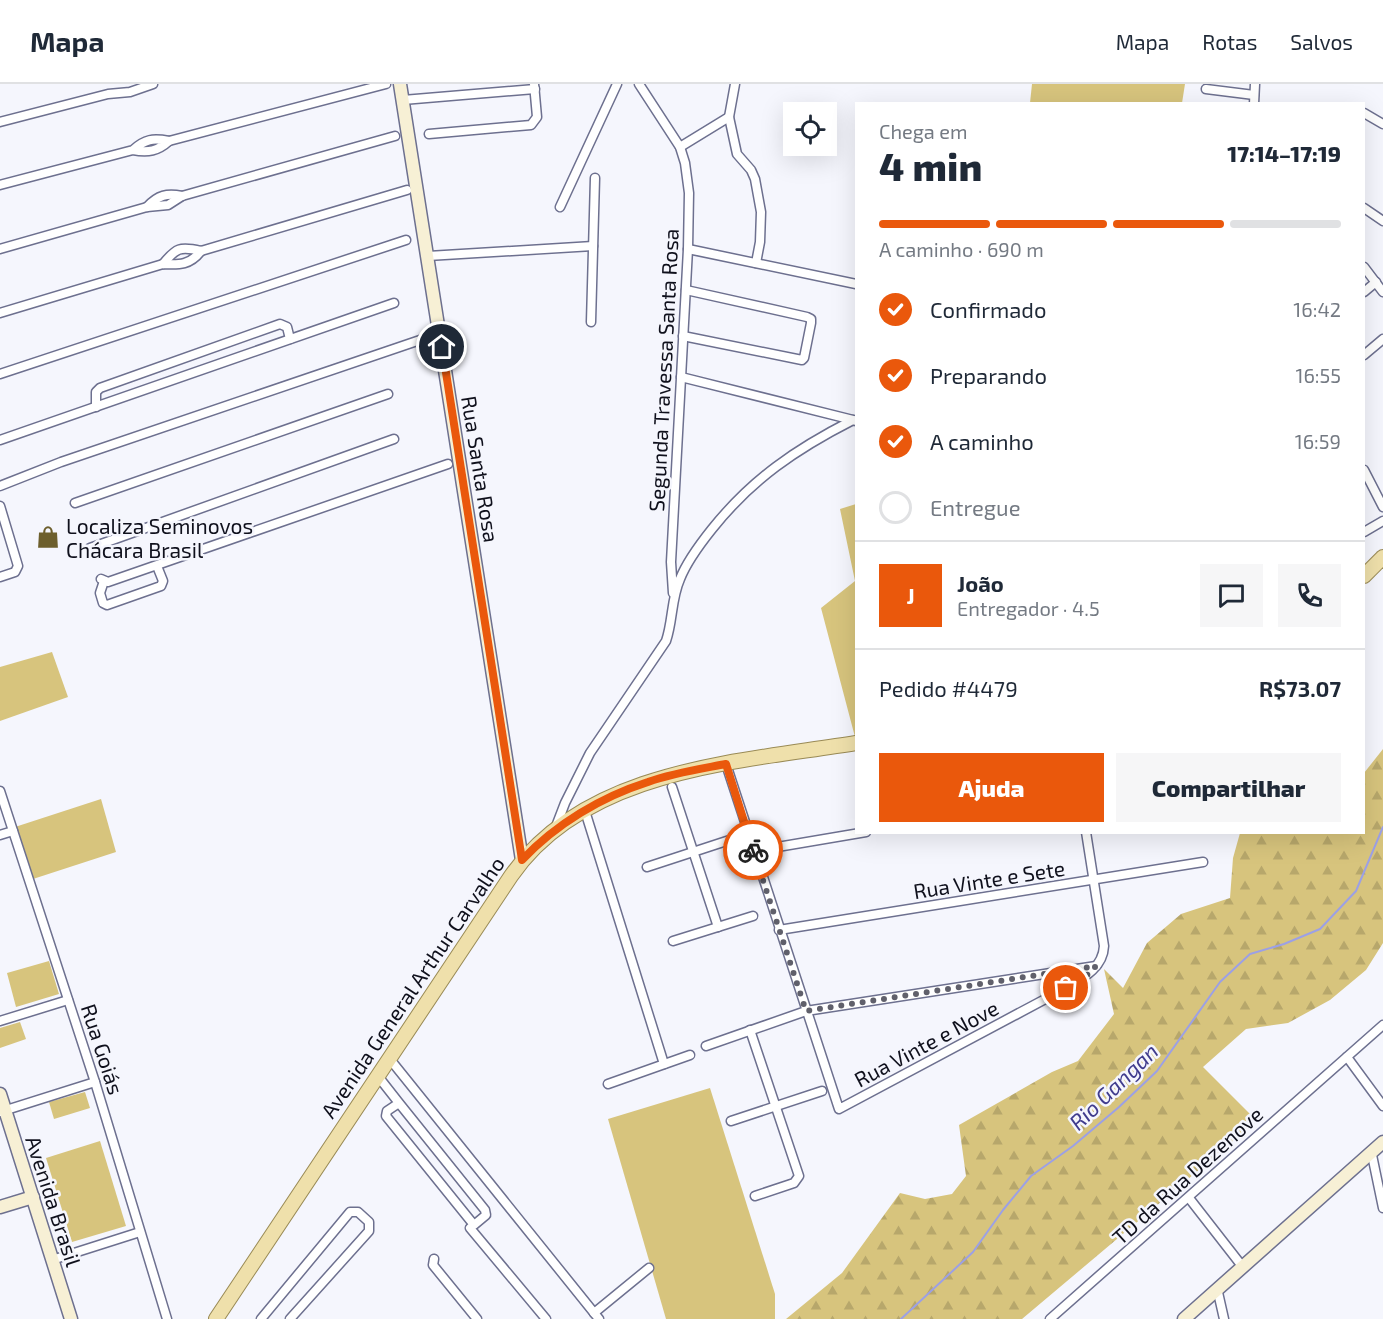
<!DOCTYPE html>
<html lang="pt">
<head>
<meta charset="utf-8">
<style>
	:root { --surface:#fff; --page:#f6f6f7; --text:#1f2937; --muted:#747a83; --line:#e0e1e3; --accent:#ea580c }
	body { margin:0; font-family:"Exo 2",sans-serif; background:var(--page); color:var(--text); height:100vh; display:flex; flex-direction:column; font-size:22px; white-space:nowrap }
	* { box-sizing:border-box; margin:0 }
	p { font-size:20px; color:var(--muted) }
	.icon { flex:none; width:33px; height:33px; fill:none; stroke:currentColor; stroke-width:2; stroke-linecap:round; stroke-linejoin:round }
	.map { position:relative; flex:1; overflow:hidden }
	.side { position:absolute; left:855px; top:18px; width:510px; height:732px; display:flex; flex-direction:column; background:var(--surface); border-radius:0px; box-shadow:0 6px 24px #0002 }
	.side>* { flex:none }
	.tools { position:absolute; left:783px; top:18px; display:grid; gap:12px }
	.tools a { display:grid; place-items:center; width:54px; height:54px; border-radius:0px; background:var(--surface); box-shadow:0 6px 24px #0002; font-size:30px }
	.pin { position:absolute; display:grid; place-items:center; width:51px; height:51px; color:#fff; margin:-26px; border:3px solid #fff; border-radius:50%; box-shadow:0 2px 6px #0007 }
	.courier { position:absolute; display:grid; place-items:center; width:60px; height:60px; margin:-30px; border:4px solid #ea580c; border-radius:50%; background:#fff; color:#222; box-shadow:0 2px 8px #0007 }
	.summary em { font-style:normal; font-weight:800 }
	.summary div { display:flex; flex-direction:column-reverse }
	.summary { display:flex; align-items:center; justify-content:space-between; height:102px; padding:0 24px }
	h1 { font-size:39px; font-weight:800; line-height:45px }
	.bar { display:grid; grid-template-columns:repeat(4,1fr); gap:9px 6px; align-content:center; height:72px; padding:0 24px }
	.bar i { height:8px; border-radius:4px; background:var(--line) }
	.bar .active { background:var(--accent) }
	.bar p { grid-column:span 4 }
	.line { display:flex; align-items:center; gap:15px; padding:0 24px; border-top:2px solid var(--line) }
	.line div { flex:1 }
	.round { display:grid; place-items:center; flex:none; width:63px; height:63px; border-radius:0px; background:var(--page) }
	ol { padding:0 24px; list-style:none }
	li { display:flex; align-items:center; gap:18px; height:66px }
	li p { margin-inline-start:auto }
	li .icon { padding:6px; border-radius:50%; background:var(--accent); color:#fff; stroke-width:4 }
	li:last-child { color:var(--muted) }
	li i { width:33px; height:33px; border:3px solid var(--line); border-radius:50% }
	.action { display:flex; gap:12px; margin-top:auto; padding:12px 24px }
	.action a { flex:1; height:69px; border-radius:0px; background:var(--accent); color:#fff; font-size:24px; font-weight:800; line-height:69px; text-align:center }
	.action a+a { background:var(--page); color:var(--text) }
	header { display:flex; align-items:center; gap:36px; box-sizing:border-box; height:84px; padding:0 30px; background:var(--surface); border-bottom:2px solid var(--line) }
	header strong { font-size:28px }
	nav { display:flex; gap:33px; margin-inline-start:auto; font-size:21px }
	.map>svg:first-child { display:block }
	.grass { fill:#d7c47d }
	.forest { fill:url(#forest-firs) }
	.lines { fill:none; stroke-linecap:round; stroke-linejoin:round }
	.stream { stroke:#9ca0e5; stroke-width:2 }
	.street-casing { stroke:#6d708f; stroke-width:11 }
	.secondary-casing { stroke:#6d708f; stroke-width:15 }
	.primary-casing { stroke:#998a55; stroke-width:16 }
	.street { stroke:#fff; stroke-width:8 }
	.secondary { stroke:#f7f0d5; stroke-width:12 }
	.primary { stroke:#efe0ab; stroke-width:14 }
	.done { stroke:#60606b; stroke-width:6; stroke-dasharray:0 10.8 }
	.route { stroke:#ea580c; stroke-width:8 }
	.labels { text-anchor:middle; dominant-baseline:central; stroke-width:5; stroke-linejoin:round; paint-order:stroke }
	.street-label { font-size:21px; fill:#0f101c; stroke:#f5f6fd }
	.poi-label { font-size:21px; fill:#0f101c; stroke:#f5f6fd; text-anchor:start }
	.water-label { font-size:22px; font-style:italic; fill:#403c8d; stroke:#f5f6fd }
</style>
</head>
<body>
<header>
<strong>Mapa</strong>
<nav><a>Mapa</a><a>Rotas</a><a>Salvos</a></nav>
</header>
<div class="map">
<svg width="1383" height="1235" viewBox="0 0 1383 1235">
	<defs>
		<pattern id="forest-firs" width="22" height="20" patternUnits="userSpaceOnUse" patternTransform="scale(1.5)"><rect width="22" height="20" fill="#d7c47d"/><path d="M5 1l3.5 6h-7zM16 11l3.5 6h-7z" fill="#b7a76b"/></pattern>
	</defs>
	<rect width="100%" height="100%" fill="#f5f6fd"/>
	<g class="grass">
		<path d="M1032,0h153l-3,19h-152z"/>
		<path d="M856,420v232l-1,1 -34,-129 34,-27 -15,-72z"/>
		<path d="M52,568l16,45 -68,24v-54z"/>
		<path d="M101,715l15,53 -83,27 -18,-52z"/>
		<path d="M49,877l10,33 -43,13 -9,-34z"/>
		<path d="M20,938l6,17 -26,9v-20z"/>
		<path d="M710,1004l65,206v25h-109l-58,-200z"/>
		<path d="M85,1008l5,16 -36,11 -5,-17z"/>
		<path d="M100,1057l26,85 -54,16 -26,-84z"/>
	</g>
	<path class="forest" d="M1383,665v194l-17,27 -36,30 -42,23 -42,6 -43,38 54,54 -235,198h-236l56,-46 58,-80 25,6 27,-5 14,-18 -7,-51 93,-53 26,-11 36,-47 -10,-45 19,19 24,-45 34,-29 49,-16 3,-40 7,-25 124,-1v-59z"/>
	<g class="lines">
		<path class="stream" d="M901,1235l72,-67 30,-42 28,-34 42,-30 46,-39 38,-36 63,-89 30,-28 34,-10 36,-15 36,-38 27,-64"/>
		<g class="street-casing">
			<g id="street">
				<path d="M639,0l41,63 5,16 4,30 -1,56 -17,313 2,31"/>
				<path d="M735,0l-6,33 8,37 14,16 4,9 6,33 -1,30 -4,21"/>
				<path d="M1206,5l48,6"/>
				<path d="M403,16l132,-11"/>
				<path d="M1254,20l1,-20"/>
				<path d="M1364,29l19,11"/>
				<path d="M0,38l108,-28 22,-2 23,-8"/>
				<path d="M429,50l102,-9 6,-8 -3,-33"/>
				<path d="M169,57l217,-57"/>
				<path d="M680,63l49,-30"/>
				<path d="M0,101l133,-35c15,3 25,1 36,-9 -16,-3 -24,-2 -36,9"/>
				<path d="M147,123c11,-12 20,-14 35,-11"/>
				<path d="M560,123l57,-123"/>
				<path d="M1364,124l19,13"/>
				<path d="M0,165l147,-42 21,-2 14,-9 213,-60"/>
				<path d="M688,165l168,35"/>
				<path d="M428,172l165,-10"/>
				<path d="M163,180c13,-16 17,-18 38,-13l206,-61"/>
				<path d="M1364,183l19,25"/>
				<path d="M1364,208l12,-10"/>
				<path d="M0,229l163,-49c17,1 27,1 38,-13"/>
				<path d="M591,238l4,-144"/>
				<path d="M683,252l119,24 2,-2 7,-35v-4l-4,-2 -121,-27"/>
				<path d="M1364,271l19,-16"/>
				<path d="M0,290l406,-134"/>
				<path d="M681,293l172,43"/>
				<path d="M96,323v-15l4,-4 180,-64 7,3 3,12"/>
				<path d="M0,356l394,-137"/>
				<path d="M1364,386l19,37"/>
				<path d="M0,402l61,-24 365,-124"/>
				<path d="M75,419l313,-109"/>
				<path d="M0,422l18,60 -3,6 -15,5"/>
				<path d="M1364,448l19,-11"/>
				<path d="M90,464l304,-109"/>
				<path d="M101,495l7,3 340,-118"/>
				<path d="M104,497l-4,12 3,10 4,2 54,-19 2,-5 -6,-15"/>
				<path d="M726,680l113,345 227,-121c17,-10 37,-20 38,-42l-18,-114"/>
				<path d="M672,703l46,140"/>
				<path d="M0,707l95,291 72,237"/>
				<path d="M585,727l79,253"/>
				<path d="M555,745l10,-26 25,-50 76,-112c7,-20 5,-42 14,-62 7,-18 20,-35 32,-50 40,-50 84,-80 141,-109l3,1"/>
				<path d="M0,751l13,-4"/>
				<path d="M754,767l112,-19"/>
				<path d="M647,783l101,-33"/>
				<path d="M779,846l424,-68"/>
				<path d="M673,857l80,-25"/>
				<path d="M0,937l68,-21"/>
				<path d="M750,946l49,146 -5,7 -39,13"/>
				<path d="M706,962l100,-35 290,-45"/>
				<path d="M1347,973l36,49"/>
				<path d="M389,974l210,261"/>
				<path d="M377,991l22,28 86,107 1,5 -12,10 -88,-109 1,-5 12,-8"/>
				<path d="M608,1000l82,-29"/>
				<path d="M0,1028l95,-30"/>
				<path d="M731,1037l91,-30"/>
				<path d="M1372,1071l11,53"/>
				<path d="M1189,1114l53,68"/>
				<path d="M470,1144l76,91"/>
				<path d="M434,1175l-1,6 44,54"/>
				<path d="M52,1176l88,-28"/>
				<path d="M1217,1204l7,31"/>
				<path d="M594,1229l55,-45"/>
				<path d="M261,1235l89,-107h8l11,10v9l-79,88"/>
				<path d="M1050,1235l333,-294"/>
			</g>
		</g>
		<g class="secondary-casing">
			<g id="secondary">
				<path d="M400,0l122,776"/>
				<path d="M0,1010l71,225"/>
				<path d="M0,1123l33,-10"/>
				<path d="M1184,1235l199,-177"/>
			</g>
		</g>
		<g class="primary-casing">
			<g id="primary">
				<path d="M1364,492l19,-19"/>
				<path d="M216,1235l295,-443c74,-107 228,-114 345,-133"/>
			</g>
		</g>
		<use href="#street" class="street"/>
		<use href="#secondary" class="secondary"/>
		<use href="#primary" class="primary"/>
	</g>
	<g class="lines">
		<path class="done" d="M753,766l53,161 290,-45 -10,10 -20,12"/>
		<path class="route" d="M442,263l80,513c34,-36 79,-63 126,-78 25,-9 52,-13 78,-18l27,86"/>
	</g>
	<defs>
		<g id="shop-bare" transform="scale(1.8)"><path d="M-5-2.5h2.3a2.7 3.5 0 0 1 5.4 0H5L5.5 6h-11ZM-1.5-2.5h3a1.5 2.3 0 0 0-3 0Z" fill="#6d5f2d" stroke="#f5f6fd" stroke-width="2.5" paint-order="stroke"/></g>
	</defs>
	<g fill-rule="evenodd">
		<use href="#shop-bare" x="48" y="453"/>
	</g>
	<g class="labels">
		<g class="street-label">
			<text transform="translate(663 286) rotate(-87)">Segunda Travessa Santa Rosa</text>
			<text transform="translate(481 385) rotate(81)">Rua Santa Rosa</text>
			<text transform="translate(989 795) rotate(-9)">Rua Vinte e Sete</text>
			<text transform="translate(412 903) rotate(-56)">Avenida General Arthur Carvalho</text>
			<text transform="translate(926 959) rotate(-28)">Rua Vinte e Nove</text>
			<text transform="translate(103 965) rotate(72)">Rua Goiás</text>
			<text transform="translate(1187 1091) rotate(-42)">TD da Rua Dezenove</text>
			<text transform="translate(54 1117) rotate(72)">Avenida Brasil</text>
		</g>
		<g class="poi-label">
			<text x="66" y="441">Localiza Seminovos<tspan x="66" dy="24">Chácara Brasil</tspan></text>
		</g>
		<g class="water-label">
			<text transform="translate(1113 1002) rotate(-44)">Rio Gangan</text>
		</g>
	</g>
</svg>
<div class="tools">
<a><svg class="icon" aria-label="locate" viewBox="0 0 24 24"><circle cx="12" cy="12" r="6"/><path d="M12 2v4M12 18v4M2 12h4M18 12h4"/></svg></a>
</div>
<div class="pin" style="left:1066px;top:904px;background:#ea580c"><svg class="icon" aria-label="bag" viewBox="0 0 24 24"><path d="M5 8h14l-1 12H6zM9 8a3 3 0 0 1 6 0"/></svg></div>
<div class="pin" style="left:442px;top:263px;background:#1f2937"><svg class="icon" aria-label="home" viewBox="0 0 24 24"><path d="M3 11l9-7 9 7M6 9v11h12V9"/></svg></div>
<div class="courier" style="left:753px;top:766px"><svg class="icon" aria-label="bike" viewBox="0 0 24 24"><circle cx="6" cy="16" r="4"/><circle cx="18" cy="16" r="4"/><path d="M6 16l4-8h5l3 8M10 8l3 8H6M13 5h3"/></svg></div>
<section class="side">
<div class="summary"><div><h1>4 min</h1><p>Chega em</p></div><em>17:14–17:19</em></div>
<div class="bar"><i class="active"></i><i class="active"></i><i class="active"></i><i></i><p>A caminho · 690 m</p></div>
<ol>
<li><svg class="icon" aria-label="check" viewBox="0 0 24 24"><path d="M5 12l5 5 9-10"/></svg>Confirmado<p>16:42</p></li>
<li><svg class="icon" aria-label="check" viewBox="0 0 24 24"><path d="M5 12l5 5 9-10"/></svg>Preparando<p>16:55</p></li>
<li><svg class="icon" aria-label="check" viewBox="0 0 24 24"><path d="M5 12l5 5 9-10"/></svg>A caminho<p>16:59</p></li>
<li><i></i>Entregue</li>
</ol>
<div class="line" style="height:108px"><b class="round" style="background:var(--accent);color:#fff">J</b><div><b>João</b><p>Entregador · 4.5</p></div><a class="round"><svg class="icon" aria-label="chat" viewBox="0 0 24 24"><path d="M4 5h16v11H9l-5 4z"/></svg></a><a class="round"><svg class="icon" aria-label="phone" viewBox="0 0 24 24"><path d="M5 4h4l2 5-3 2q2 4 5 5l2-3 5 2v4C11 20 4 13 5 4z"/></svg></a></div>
<div class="line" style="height:78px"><div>Pedido #4479</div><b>R$73.07</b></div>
<div class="action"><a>Ajuda</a><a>Compartilhar</a></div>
</section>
</div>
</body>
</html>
